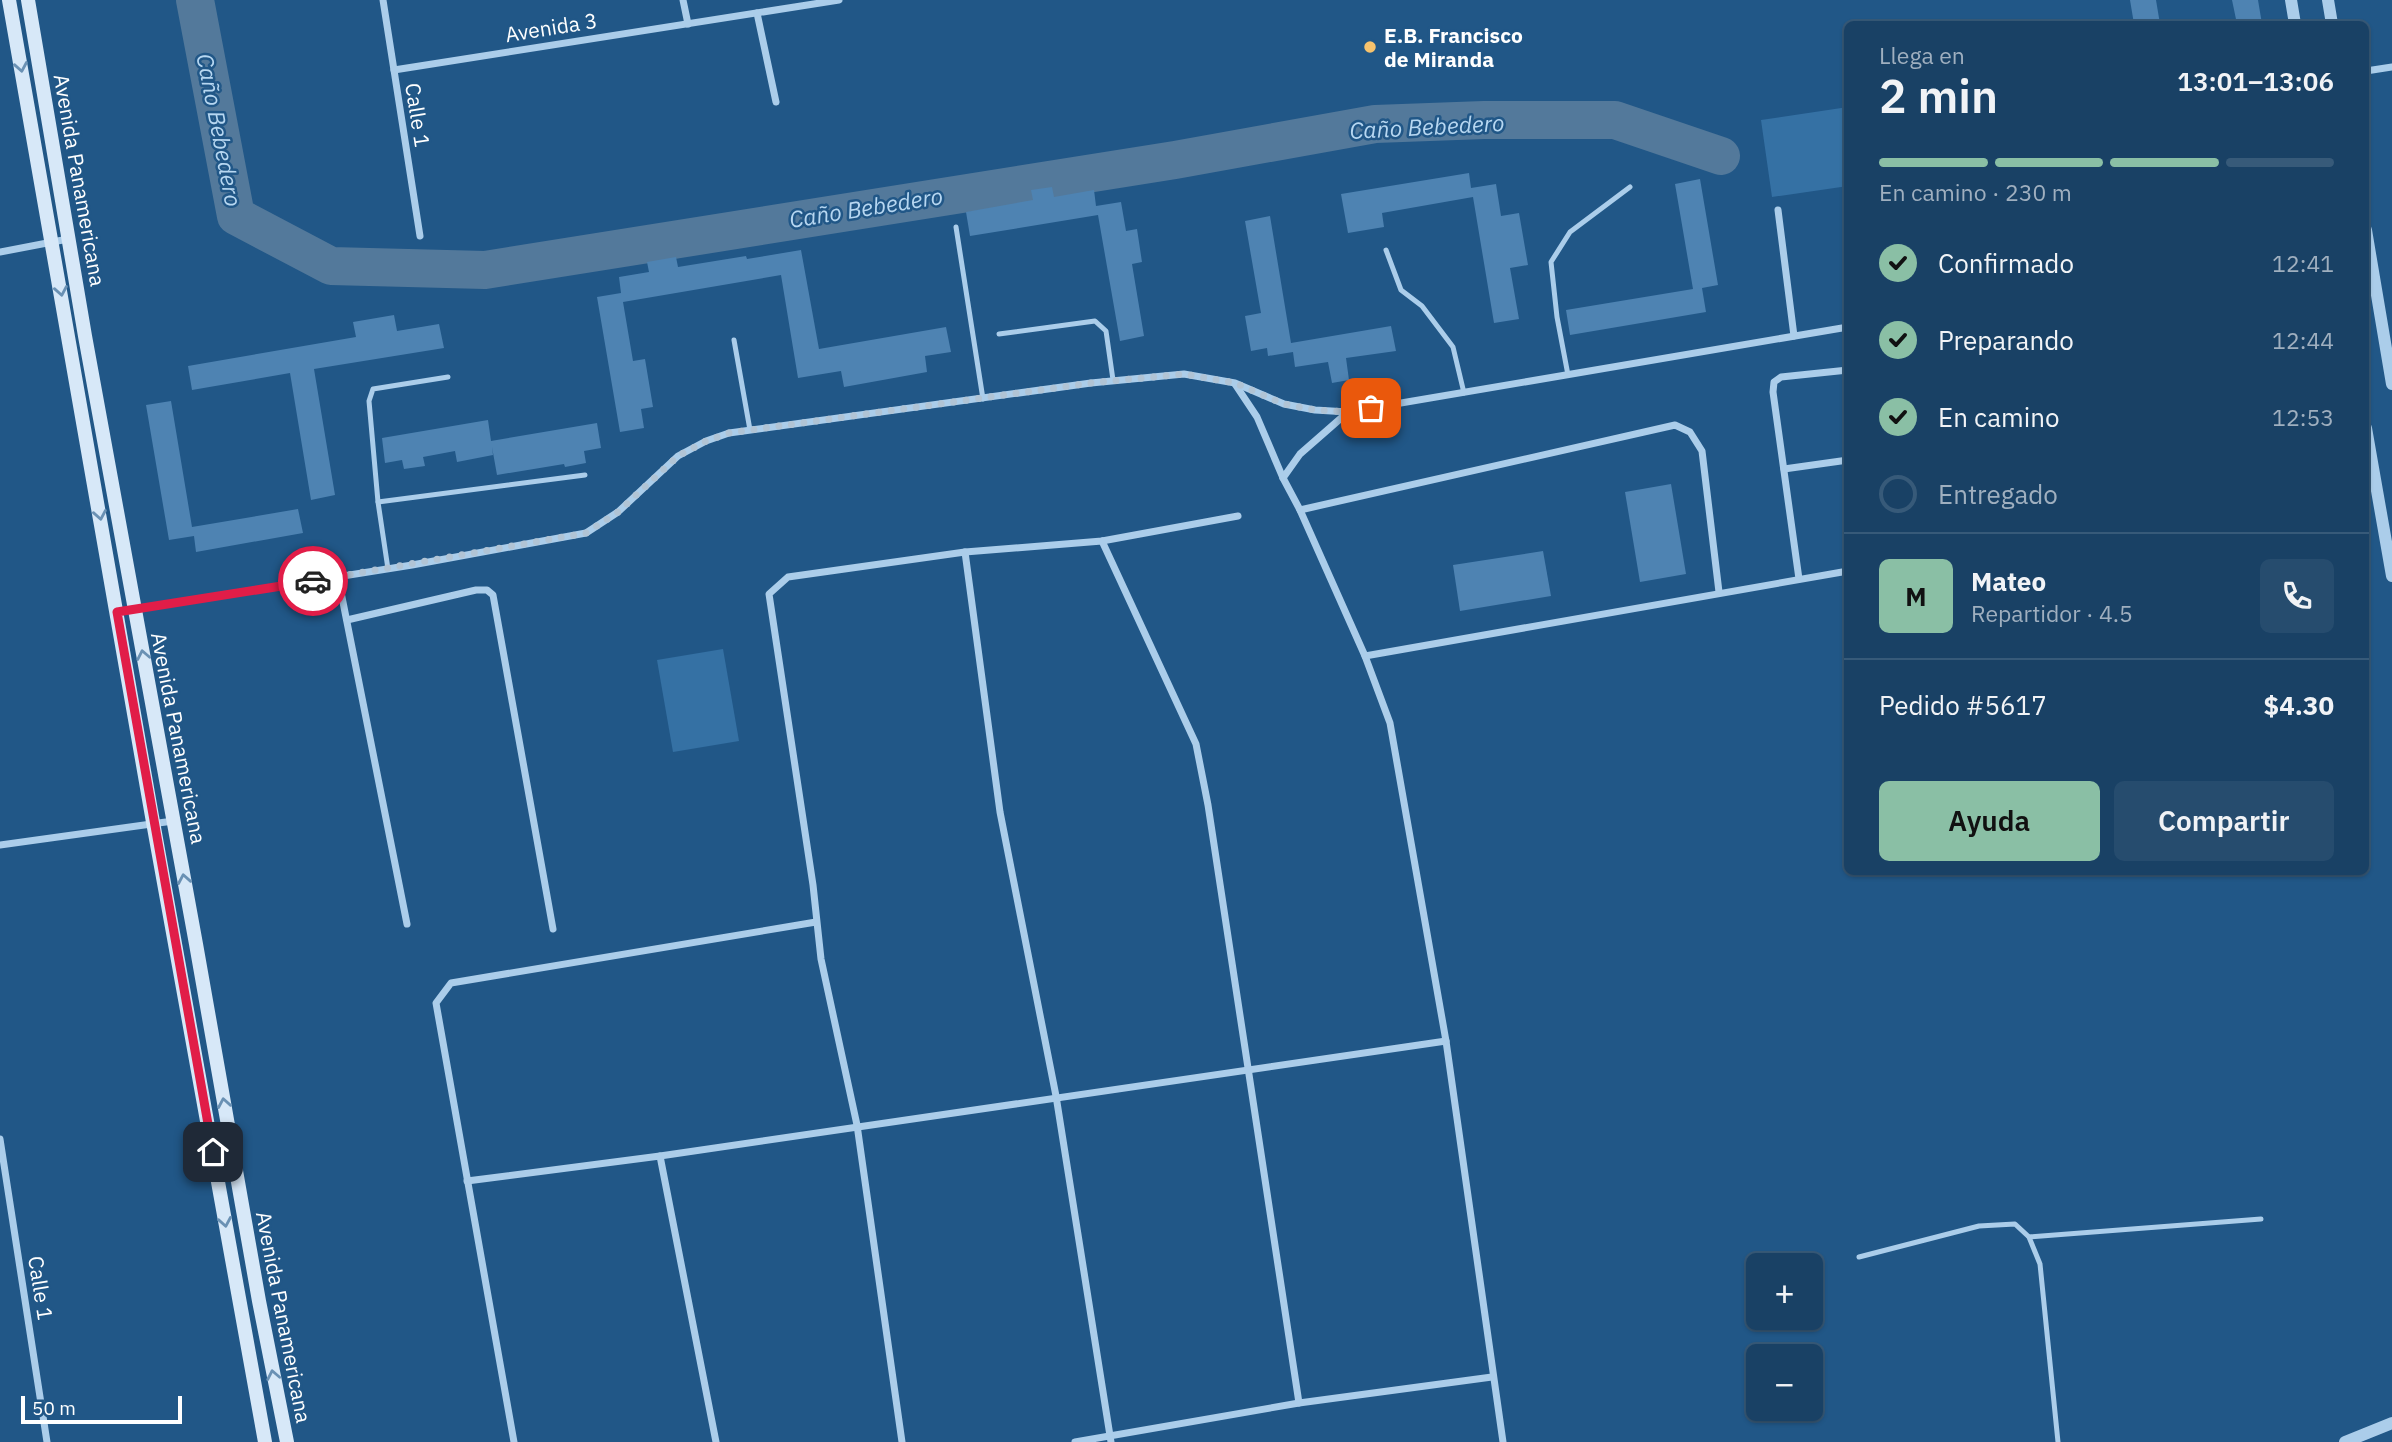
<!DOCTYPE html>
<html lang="es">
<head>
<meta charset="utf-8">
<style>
	:root { --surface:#194165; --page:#264c6e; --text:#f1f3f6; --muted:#9fafbf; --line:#375a79; --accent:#8abfa5 }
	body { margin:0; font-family:"IBM Plex Sans",sans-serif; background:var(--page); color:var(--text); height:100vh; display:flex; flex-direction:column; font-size:26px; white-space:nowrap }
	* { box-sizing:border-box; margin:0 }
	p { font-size:23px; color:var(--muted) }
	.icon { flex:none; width:38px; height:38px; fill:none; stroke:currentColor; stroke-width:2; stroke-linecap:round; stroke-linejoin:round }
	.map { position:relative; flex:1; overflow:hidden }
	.panel { position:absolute; left:1844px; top:21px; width:525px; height:854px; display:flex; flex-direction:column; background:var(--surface); border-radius:10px; box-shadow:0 2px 5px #0004,0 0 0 2px var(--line) }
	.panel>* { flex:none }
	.controls { position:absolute; left:1746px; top:1253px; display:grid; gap:14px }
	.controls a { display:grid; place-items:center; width:77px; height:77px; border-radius:10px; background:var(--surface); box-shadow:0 2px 5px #0004,0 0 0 2px var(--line); font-size:35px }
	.scale { position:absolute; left:21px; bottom:18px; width:161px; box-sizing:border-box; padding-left:7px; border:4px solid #fff; border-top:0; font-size:19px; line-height:24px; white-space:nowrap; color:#fff; -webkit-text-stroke:5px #215787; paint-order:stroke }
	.pin { position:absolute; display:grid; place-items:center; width:60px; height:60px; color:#fff; margin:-30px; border-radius:14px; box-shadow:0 4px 10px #0006 }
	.courier { position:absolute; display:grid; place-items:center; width:70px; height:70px; margin:-35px; border:5px solid #e11d48; border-radius:50%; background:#fff; color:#222; box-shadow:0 2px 9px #0007 }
	.headline em { font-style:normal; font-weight:600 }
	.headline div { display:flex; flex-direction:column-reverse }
	.headline { display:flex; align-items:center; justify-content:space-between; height:119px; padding:0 35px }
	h1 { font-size:46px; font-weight:600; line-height:52px }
	.bar { display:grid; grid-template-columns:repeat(4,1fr); gap:10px 7px; align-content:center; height:84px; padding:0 35px }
	.bar i { height:9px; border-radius:5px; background:var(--line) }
	.bar .current { background:var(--accent) }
	.bar p { grid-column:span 4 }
	.line { display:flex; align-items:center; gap:18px; padding:0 35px; border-top:2px solid var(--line) }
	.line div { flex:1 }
	.round { display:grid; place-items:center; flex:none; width:74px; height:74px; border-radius:10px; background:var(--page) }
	ol { padding:0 35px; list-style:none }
	li { display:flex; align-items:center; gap:21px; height:77px }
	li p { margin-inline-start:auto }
	li .icon { padding:7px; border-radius:50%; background:var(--accent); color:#111; stroke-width:4 }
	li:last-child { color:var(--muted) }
	li i { width:38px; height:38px; border:4px solid var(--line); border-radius:50% }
	.primary-button { display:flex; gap:14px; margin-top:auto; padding:14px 35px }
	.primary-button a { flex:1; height:80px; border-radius:10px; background:var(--accent); color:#111; font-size:28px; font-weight:600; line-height:80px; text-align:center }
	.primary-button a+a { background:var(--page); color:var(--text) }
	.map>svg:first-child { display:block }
	.green { fill:#3571a4 }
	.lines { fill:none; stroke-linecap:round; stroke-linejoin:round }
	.river { stroke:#53799b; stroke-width:38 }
	.building { fill:#4e83b2 }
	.service { stroke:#abcdea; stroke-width:5 }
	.minor { stroke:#abcdea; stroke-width:7 }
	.tertiary { stroke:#abcdea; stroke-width:12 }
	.secondary { stroke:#d7e8f8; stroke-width:14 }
	.oneway { stroke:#6a91b4 }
	.done { stroke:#b1c4d5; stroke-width:7; stroke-dasharray:0 12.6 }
	.route { stroke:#e11d48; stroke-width:9 }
	.poi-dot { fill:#f7c36d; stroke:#215787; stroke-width:2.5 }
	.labels { text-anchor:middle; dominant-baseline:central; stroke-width:5; stroke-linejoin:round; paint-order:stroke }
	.street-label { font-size:21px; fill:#fff; stroke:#215787 }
	.poi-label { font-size:21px; font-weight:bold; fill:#fff; stroke:#215787; text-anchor:start }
	.water-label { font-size:23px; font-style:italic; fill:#b7d7f1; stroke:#215787 }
</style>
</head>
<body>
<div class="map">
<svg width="2392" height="1442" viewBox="0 0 2392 1442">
	<rect width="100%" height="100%" fill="#215787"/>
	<g class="green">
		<path d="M1848,107v79l-76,11 -11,-77z"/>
		<path d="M723,649l16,92 -66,11 -16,-92z"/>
	</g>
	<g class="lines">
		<path class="river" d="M195,0l41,216 95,50 154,4 690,-110 200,-36 109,-4h131l106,36"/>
	</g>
	<g class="building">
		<path d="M2130,0h26l4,24h-26z"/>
		<path d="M2232,0h26l4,24h-25z"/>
		<path d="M1469,173l2,15 25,-4 5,32 18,-3 9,52 -18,3 9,51 -25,4 -21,-126 -91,16 2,14 -36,6 -7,-39z"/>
		<path d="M1700,179l18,106 -16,3 4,24 -136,23 -4,-25 127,-21 -18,-105z"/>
		<path d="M1052,187l2,10 40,-7 2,16 25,-4 5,29 11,-2 5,33 -10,2 12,72 -24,5 -22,-126 -128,21 -4,-24 67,-12 -2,-10z"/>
		<path d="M1270,216l21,127 100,-17 5,25 -50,7 3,22 -17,3 -4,-21 -33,5 -2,-15 -25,4 -1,-8 -16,3 -6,-35 16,-3 -16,-92z"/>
		<path d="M801,250l18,99 127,-22 5,25 -26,4 2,16 -83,15 -3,-16 -43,7 -17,-103 -158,27 10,59 12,-2 8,48 -12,2 3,19 -24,4 -23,-135 24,-4 -2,-16 30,-5 -2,-10 29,-5 2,10 68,-11 1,3z"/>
		<path d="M394,315l3,16 42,-7 5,24 -130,21 21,126 -24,5 -21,-127 -98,17 -4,-24 168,-29 -3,-15z"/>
		<path d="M171,401l21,126 106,-18 5,24 -107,19 -2,-16 -25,4 -23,-135z"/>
		<path d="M488,420l3,21 106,-18 4,25 -17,3 2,12 -21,4 -1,-3 -67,11 -5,-28 1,8 -36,7 -2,-11 -32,6 2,9 -21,3 -2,-9 -17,3 -3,-25z"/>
		<path d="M1671,484l15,90 -46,8 -15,-90z"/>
		<path d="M1543,551l8,45 -91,15 -7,-46z"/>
	</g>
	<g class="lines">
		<g class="service">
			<path d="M956,227l27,172"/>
			<path d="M1386,250l15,40 21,16 31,41 11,46"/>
			<path d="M999,334l96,-13 11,10 7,49"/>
			<path d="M734,340l16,90"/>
			<path d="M1568,375l-11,-58 -6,-55 19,-30 60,-45"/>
			<path d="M378,502l207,-27"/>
			<path d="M388,569l-10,-67 -9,-101 4,-12 75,-12"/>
			<path d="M2029,1237l232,-18"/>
			<path d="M1859,1257l120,-31 36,-2 14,13 11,27 18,178"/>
		</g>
		<g class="minor">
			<path d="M383,0l37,236"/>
			<path d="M683,0l5,24"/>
			<path d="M757,13l19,89"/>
			<path d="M394,70l445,-70"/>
			<path d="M2366,71l26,-4"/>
			<path d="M1778,210l16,126"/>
			<path d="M0,252l68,-13"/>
			<path d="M1235,384l22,33 26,61 17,32 65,146 25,67 56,318 57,401"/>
			<path d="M1784,469l64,-9"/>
			<path d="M1283,478l17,-24 48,-42"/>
			<path d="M1300,510l375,-85 15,7 12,19 17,141"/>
			<path d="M1102,541l94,203 12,61 91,598"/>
			<path d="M965,552l35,260 56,284 55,346"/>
			<path d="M338,577l69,347"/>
			<path d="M1799,579l-26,-187 1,-10 7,-5 67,-7"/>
			<path d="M117,612l295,-47 174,-32 32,-21 60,-56 28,-15 23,-8 362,-50 93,-9 51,9 49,21 31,6 33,2 500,-85"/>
			<path d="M347,620l129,-30h11l6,5 60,334"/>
			<path d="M1365,656l483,-85"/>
			<path d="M0,845l173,-24"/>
			<path d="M0,1139l47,303"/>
			<path d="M660,1156l56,286"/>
			<path d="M467,1181l193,-25 786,-115"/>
			<path d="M514,1442l-78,-439 15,-20 365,-61"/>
			<path d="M902,1442l-45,-317 -36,-166 -8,-74 -44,-291 19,-17 177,-25 137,-11 136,-25"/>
			<path d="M1075,1442l224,-39 193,-26"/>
		</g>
		<g class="tertiary">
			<path d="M2291,0l4,24"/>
			<path d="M2328,0l4,24"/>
			<path d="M2366,230l26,154"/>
			<path d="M2366,428l26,148"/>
			<path d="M2345,1442l47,-19"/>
		</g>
		<g class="secondary">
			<path d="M9,0l144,822 112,620"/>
			<path d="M28,0l57,336 111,608 63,357 28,141"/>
		</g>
	</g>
	<defs><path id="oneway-chevron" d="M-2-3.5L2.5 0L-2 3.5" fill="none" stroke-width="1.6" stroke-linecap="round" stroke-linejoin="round" transform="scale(1.75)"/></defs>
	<g class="oneway">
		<use href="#oneway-chevron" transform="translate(21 67) rotate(80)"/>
		<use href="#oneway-chevron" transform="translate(61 291) rotate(80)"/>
		<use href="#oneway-chevron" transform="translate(100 515) rotate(80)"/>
		<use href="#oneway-chevron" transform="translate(143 655) rotate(-101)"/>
		<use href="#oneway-chevron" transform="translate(184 879) rotate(-100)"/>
		<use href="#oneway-chevron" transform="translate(224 1103) rotate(-100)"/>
		<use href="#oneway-chevron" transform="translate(225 1222) rotate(80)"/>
		<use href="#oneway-chevron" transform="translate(273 1375) rotate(-101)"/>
	</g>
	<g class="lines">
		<path class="done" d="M313,581l273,-48 32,-21 60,-56 28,-15 23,-8 362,-50 93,-9 51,9 49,21 31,6 33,2 23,-4"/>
		<path class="route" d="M213,1152l-96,-540 196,-31"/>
	</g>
	<circle class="poi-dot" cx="1370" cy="47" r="7"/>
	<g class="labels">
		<g class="street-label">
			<text transform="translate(551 27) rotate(-9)">Avenida 3</text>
			<text transform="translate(418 115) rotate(81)">Calle 1</text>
			<text transform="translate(80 180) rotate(80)">Avenida Panamericana</text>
			<text transform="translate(179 738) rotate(79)">Avenida Panamericana</text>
			<text transform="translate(41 1288) rotate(81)">Calle 1</text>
			<text transform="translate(284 1317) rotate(79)">Avenida Panamericana</text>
		</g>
		<g class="poi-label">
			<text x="1384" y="35">E.B. Francisco<tspan x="1384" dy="24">de Miranda</tspan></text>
		</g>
		<g class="water-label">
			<text transform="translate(1427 126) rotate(-3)">Caño Bebedero</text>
			<text transform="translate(220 130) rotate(79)">Caño Bebedero</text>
			<text transform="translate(866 207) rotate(-9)">Caño Bebedero</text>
		</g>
	</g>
</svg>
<div class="controls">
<a>+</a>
<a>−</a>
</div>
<div class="scale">50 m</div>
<div class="pin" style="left:1371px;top:408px;background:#ea580c"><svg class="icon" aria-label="bag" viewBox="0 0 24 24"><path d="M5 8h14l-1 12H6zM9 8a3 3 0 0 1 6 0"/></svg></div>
<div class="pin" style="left:213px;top:1152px;background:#1f2937"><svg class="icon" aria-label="home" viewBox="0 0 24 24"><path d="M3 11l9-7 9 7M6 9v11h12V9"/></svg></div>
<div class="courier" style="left:313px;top:581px"><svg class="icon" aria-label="car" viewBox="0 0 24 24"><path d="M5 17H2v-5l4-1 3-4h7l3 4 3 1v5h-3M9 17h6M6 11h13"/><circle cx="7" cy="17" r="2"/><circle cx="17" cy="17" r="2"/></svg></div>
<section class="panel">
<div class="headline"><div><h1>2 min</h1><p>Llega en</p></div><em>13:01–13:06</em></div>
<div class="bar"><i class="current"></i><i class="current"></i><i class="current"></i><i></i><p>En camino · 230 m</p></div>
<ol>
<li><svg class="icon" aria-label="check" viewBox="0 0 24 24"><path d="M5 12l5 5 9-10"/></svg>Confirmado<p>12:41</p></li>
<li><svg class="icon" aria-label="check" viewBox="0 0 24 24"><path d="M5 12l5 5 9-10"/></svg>Preparando<p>12:44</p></li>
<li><svg class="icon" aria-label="check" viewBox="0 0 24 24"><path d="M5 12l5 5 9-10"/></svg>En camino<p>12:53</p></li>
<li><i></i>Entregado</li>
</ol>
<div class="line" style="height:126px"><b class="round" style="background:var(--accent);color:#111">M</b><div><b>Mateo</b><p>Repartidor · 4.5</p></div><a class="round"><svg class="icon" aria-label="phone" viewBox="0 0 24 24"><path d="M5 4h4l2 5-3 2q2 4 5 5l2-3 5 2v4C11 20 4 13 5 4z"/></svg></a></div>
<div class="line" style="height:91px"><div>Pedido #5617</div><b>$4.30</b></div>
<div class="primary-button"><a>Ayuda</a><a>Compartir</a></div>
</section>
</div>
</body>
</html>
